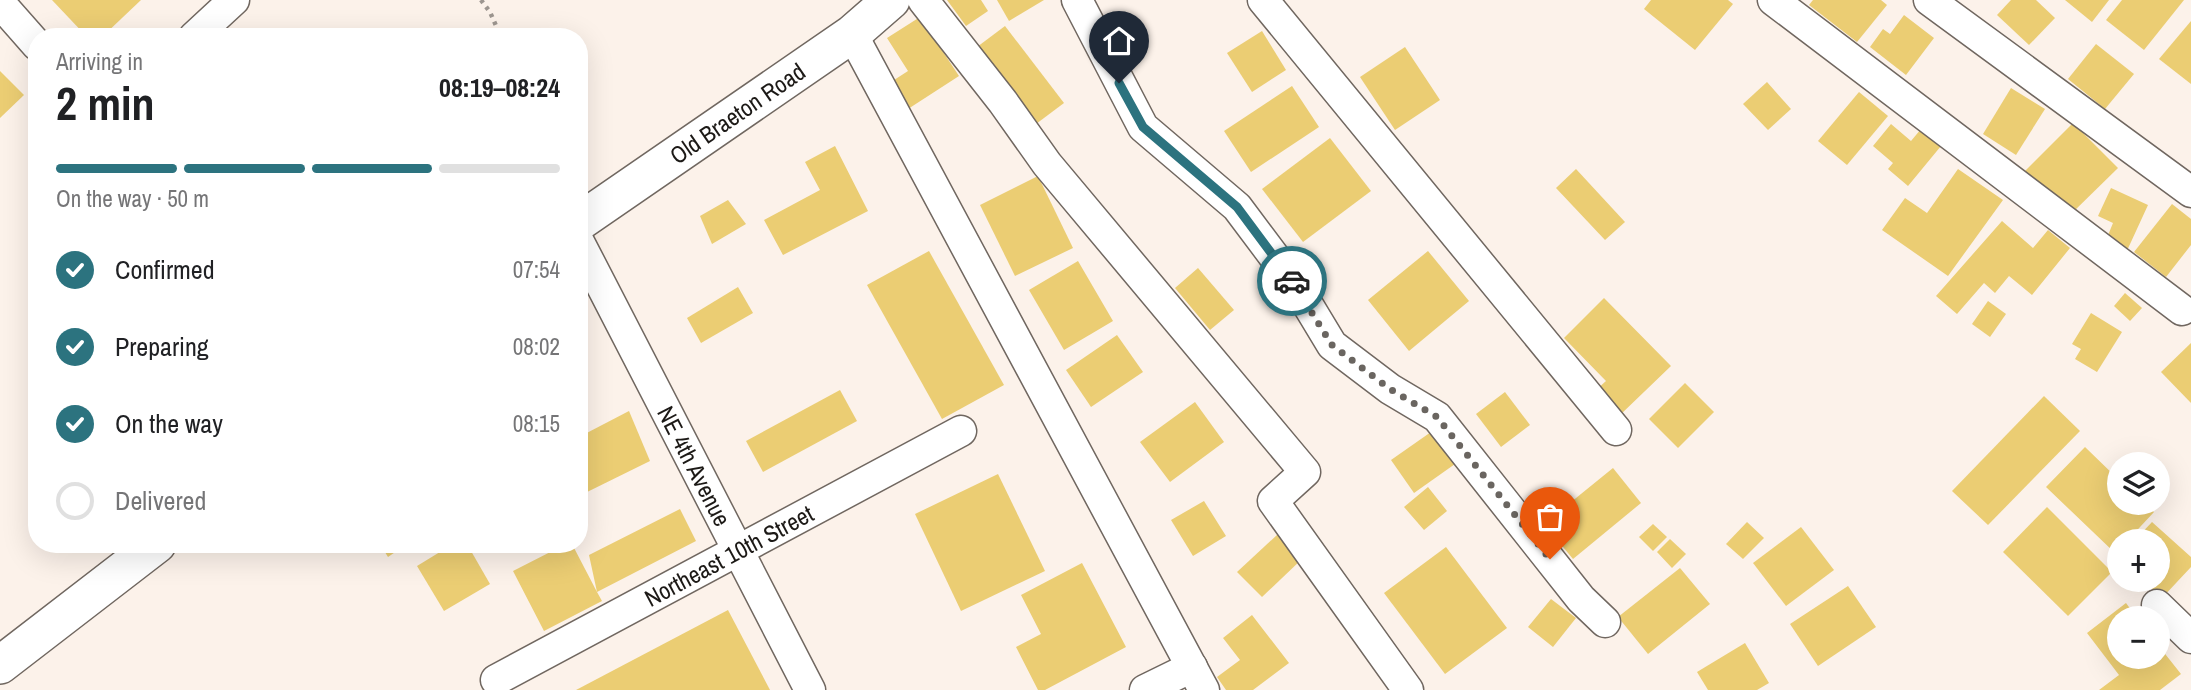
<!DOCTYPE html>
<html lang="en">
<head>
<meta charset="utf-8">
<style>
	:root { --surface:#fff; --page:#f2f2f2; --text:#202124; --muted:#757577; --line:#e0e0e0; --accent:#2c737f }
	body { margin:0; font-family:"Archivo Narrow",sans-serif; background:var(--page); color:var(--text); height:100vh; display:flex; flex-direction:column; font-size:26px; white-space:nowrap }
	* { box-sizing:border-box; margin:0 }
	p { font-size:23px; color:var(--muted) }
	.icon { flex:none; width:38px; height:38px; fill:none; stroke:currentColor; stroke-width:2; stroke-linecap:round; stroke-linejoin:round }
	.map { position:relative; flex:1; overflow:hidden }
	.side { position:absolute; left:28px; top:28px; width:560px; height:525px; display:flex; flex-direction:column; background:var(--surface); border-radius:28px; box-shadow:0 7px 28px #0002 }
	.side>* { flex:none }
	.buttons { position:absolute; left:2107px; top:452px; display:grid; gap:14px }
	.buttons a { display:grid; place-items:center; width:63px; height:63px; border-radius:50%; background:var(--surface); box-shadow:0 7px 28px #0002; font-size:35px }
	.pin { position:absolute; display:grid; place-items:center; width:60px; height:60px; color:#fff; margin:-72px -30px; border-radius:50% 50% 50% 0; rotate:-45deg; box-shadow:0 0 7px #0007 }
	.pin .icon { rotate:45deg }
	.courier { position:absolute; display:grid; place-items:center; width:70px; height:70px; margin:-35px; border:5px solid #2c737f; border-radius:50%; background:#fff; color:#222; box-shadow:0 2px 9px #0007 }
	.headline em { font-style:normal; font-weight:700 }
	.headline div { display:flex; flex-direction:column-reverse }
	.headline { display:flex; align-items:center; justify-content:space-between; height:119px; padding:0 28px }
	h1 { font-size:46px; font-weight:700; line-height:52px }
	.bar { display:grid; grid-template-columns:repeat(4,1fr); gap:10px 7px; align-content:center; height:84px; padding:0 28px }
	.bar i { height:9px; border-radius:5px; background:var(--line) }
	.bar .current { background:var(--accent) }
	.bar p { grid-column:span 4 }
	ol { padding:0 28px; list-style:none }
	li { display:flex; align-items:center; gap:21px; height:77px }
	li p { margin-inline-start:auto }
	li .icon { padding:7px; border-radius:50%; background:var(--accent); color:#fff; stroke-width:4 }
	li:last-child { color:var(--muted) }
	li i { width:38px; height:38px; border:4px solid var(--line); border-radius:50% }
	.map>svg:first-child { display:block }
	.building { fill:#ebcd73 }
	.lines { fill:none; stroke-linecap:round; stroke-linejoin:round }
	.minor-casing { stroke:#706760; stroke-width:33 }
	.tertiary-casing { stroke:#706760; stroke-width:40 }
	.path { stroke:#9d9690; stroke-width:4.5; stroke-dasharray:3.5 5; stroke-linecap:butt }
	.minor { stroke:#fff; stroke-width:30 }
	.tertiary { stroke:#fff; stroke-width:37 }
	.done { stroke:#6a6560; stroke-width:7; stroke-dasharray:0 12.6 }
	.route { stroke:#2c737f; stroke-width:9 }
	.labels { text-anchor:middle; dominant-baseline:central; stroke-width:7; stroke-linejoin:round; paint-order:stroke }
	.street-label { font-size:24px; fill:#1c1916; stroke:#fff }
</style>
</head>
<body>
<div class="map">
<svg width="2191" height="690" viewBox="0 0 2191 690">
	<rect width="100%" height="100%" fill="#fcf2ea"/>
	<g class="building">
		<path d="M52,0h89l-39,37h-15z"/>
		<path d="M947,0h34l7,11 -22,15z"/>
		<path d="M997,0h47l-35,21z"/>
		<path d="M1651,0h77l5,4 -38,46 -51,-41z"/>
		<path d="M1813,0h68l6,5 -30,37 -48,-37z"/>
		<path d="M2011,0h25l19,18 -26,27 -32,-30z"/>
		<path d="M2065,0h44l-17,22z"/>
		<path d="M2122,0h62l-40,50 -38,-30z"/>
		<path d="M1904,15l30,23 -28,37 -36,-28 13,-18 7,5z"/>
		<path d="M920,17l39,59 -51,33 -17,-27 17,-11 -21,-33z"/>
		<path d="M2191,21v63l-32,-25z"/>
		<path d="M1005,26l59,77 -28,21 -59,-77z"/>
		<path d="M1262,31l24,39 -34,22 -25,-39z"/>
		<path d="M2096,44l38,30 -29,35 -37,-30z"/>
		<path d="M1405,47l35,53 -45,30 -35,-53z"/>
		<path d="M0,71l24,24 -24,23z"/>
		<path d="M1767,82l24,27 -23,21 -25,-26z"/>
		<path d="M1292,86l27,41 -68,45 -27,-41z"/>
		<path d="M2011,88l34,21 -29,46 -33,-21z"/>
		<path d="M1859,92l29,24 -41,49 -29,-24z"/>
		<path d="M2073,123l45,45 -49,48 -45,-44z"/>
		<path d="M1891,124l20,17 10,-12 20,17 -33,40 -20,-17 5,-6 -20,-17z"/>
		<path d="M1330,138l41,53 -68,51 -41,-53z"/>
		<path d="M835,146l33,65 -85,44 -19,-35 56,-30 -15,-28z"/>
		<path d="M1576,169l49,53 -20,18 -49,-52z"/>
		<path d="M1958,169l45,31 -55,76 -66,-46 23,-32 22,15z"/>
		<path d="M1038,176l35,72 -58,28 -35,-71z"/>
		<path d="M2111,188l37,17 -23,50 -21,-10 9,-22 -15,-7z"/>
		<path d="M728,200l18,24 -34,20 -12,-28z"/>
		<path d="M2172,204l19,15v26l-25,32 -32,-25z"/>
		<path d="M2002,221l31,27 15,-18 22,18 -38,47 -23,-19 -14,17 -11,-10 -27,31 -21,-18z"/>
		<path d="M929,251l75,134 -62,34 -75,-134z"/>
		<path d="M1428,251l41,50 -60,50 -41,-51z"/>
		<path d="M1078,261l35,60 -49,29 -35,-60z"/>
		<path d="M1198,268l36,42 -24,20 -35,-42z"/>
		<path d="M738,287l15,26 -52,30 -14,-25z"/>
		<path d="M2125,293l17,15 -12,13 -16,-15z"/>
		<path d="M1604,298l67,68 -52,50 -24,-25 11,-10 -42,-43z"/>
		<path d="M1988,301l18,13 -16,23 -18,-13z"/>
		<path d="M2091,313l31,19 -25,40 -22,-13 6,-10 -9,-5z"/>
		<path d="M1117,335l26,37 -52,35 -25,-37z"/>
		<path d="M2191,343v60l-30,-31z"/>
		<path d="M1685,383l29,29 -36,36 -29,-29z"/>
		<path d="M840,390l17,31 -94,51 -17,-31z"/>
		<path d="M1505,392l25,33 -29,22 -25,-33z"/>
		<path d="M2044,396l36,35 -92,94 -36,-34z"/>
		<path d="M1195,402l29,40 -54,40 -30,-40z"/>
		<path d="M629,411l21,50 -71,35v-59z"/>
		<path d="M1431,432l24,32 -41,29 -23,-33z"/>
		<path d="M2085,447l34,33v22h24l11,10 -27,29h-8v8l-4,4 -69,-66z"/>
		<path d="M1613,468l28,35 -68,56 -29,-35z"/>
		<path d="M998,474l47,97 -84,40 -46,-97z"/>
		<path d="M1428,487l19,24 -23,19 -20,-23z"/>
		<path d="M1204,501l22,35 -33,20 -22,-36z"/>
		<path d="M2047,507l65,65 -44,44 -65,-64z"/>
		<path d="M680,509l16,32 -99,51 5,9 -58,30 -31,-60 53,-27h6l25,48 -8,-37z"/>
		<path d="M1747,522l17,16 -21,21 -17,-15z"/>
		<path d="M2152,522l39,35v10l-29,31 -21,-19h17v-38h-24z"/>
		<path d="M1653,524l14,13 -14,14 -14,-14z"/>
		<path d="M1801,527l33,43 -48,36 -33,-43z"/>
		<path d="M1278,534l24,25 -40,38 -25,-25z"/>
		<path d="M1670,539l16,15 -14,14 -15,-16z"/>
		<path d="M380,544h27l-19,13z"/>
		<path d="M453,544h14l23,40 -46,27 -27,-45z"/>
		<path d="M1446,547l61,81 -62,46 -61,-81z"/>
		<path d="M1082,563l44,84 -81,43h-7l-22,-43 25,-13 -20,-39z"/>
		<path d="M1680,568l30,36 -62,50 -30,-37z"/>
		<path d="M1848,586l28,41 -58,39 -28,-42z"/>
		<path d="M1551,599l25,19 -23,29 -25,-20z"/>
		<path d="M2126,603l11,15h-18v38h39v-11l23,29 -21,16h-61l20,-15 -32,-42z"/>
		<path d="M728,610l42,80h-194z"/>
		<path d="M1252,615l37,48 -36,27h-27l-9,-13 23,-17 -17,-22z"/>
		<path d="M1745,643l24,40 -12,7h-49l-11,-18z"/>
	</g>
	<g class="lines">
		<g class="minor-casing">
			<g id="minor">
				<path d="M923,0l80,102 44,62 258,308 -32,29 135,189"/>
				<path d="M1077,0l66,127 94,80 60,80 35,58 58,44 47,28 144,182 24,23"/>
				<path d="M1263,0l353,430"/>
				<path d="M1773,0l409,310"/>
				<path d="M1929,0l262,192"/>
				<path d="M0,3l37,42"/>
				<path d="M852,34l352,656"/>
				<path d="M194,37l40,-37"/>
				<path id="s1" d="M579,242l231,448"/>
				<path d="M2157,605l34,33"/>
				<path id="s2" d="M496,680l465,-249"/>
				<path d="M1145,690l47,-23"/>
			</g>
		</g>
		<g class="tertiary-casing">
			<g id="tertiary">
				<path id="s3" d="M579,222l273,-188 39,-34"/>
				<path d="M0,665l157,-121"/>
			</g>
		</g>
		<path class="path" d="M481,0l9,12 11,25"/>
		<use href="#minor" class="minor"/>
		<use href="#tertiary" class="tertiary"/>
	</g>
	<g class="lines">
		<path class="done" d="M1292,281l40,64 58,44 47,28 113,142"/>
		<path class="route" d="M1119,83l24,44 94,80 55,74"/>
	</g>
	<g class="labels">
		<g class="street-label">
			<text stroke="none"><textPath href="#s3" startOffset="192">Old Braeton Road</textPath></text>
			<text stroke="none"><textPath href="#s1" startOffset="252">NE 4th Avenue</textPath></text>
			<text stroke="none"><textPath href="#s2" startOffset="264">Northeast 10th Street</textPath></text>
		</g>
	</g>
</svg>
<div class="buttons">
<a><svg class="icon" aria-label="layers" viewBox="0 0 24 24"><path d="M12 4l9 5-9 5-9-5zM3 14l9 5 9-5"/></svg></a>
<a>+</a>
<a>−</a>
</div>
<div class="pin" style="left:1550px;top:559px;background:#ea580c"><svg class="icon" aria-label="bag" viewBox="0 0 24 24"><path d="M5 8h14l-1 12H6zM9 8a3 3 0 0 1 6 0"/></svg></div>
<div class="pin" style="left:1119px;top:83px;background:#1f2937"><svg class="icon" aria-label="home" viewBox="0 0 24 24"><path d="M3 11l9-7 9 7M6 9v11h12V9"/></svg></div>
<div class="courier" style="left:1292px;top:281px"><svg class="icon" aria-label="car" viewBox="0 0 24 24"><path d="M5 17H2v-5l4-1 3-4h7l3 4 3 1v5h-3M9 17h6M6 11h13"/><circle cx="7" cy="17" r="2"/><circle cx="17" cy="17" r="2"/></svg></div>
<section class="side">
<div class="headline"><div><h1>2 min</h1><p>Arriving in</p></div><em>08:19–08:24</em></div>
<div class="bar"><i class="current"></i><i class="current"></i><i class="current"></i><i></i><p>On the way · 50 m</p></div>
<ol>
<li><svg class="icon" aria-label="check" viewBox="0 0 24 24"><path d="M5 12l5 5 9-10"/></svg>Confirmed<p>07:54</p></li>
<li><svg class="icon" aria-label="check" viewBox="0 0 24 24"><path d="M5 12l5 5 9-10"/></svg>Preparing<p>08:02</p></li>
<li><svg class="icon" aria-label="check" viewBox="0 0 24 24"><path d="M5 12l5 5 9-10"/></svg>On the way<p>08:15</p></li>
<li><i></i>Delivered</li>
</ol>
</section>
</div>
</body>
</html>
